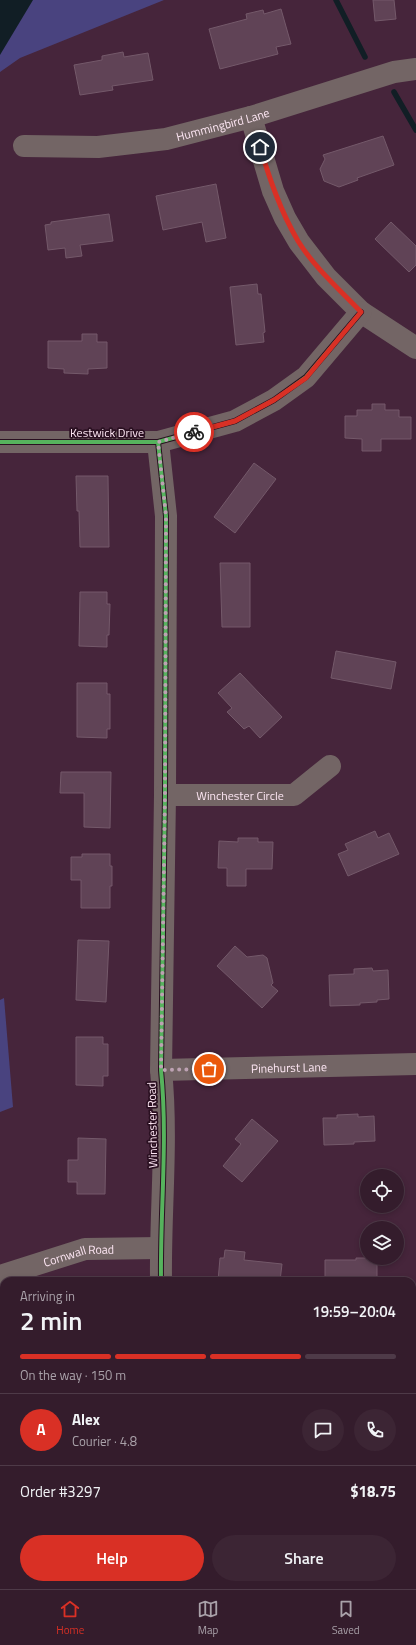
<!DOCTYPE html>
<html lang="en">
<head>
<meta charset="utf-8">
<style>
	:root { --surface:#341c2c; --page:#3c2534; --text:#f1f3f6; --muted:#a9a1a9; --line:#4e3a48; --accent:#d93025 }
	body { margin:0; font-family:"Titillium Web",sans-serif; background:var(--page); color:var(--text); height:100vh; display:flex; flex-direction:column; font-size:15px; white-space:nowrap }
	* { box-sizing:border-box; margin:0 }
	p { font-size:13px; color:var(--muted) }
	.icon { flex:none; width:22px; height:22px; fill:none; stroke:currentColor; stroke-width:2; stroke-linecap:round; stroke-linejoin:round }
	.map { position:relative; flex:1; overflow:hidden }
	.drawer { position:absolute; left:0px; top:1277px; width:416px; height:312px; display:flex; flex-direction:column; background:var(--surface); border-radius:12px 12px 0 0; box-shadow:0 2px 6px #0003,0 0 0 1px var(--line) }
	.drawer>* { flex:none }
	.tools { position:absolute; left:360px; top:1169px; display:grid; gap:8px }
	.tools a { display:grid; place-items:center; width:44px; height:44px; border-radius:50%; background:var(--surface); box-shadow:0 2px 6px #0003,0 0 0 1px var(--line); font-size:20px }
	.pin { position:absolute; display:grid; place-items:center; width:34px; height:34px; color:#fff; margin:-17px; border:2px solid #fff; border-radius:50%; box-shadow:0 1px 4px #0007 }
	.courier { position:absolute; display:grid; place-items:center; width:40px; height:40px; margin:-20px; border:3px solid #d93025; border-radius:50%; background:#fff; color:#222; box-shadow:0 1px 5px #0007 }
	.head em { font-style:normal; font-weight:600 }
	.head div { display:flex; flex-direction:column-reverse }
	.head { display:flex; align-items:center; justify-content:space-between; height:68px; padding:0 20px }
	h1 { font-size:26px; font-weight:600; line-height:30px }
	.bar { display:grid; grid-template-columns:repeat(4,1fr); gap:6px 4px; align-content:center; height:48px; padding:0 20px }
	.bar i { height:5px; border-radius:3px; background:var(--line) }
	.bar .on { background:var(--accent) }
	.bar p { grid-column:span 4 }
	.line { display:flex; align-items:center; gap:10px; padding:0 20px; border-top:1px solid var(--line) }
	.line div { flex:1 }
	.round { display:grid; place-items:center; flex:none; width:42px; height:42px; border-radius:21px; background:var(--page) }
	.primary-button { display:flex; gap:8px; margin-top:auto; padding:8px 20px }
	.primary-button a { flex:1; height:46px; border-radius:24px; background:var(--accent); color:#fff; font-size:16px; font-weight:600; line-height:46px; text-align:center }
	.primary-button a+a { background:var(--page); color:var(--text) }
	.tabs { display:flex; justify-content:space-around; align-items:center; height:56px; border-top:1px solid var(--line); background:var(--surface); font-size:11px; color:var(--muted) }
	.tabs a { display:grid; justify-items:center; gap:2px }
	.tabs .on { color:var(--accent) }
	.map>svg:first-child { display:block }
	.green { fill:#49437f }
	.water { fill:#111e25 }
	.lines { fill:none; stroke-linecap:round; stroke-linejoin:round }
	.stream { stroke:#111e25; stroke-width:5.5 }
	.building { fill:#604356; stroke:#74596a }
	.minor { stroke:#736565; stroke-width:22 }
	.cycleway-casing { stroke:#2a1021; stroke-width:6 }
	.cycleway { stroke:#56b35d; stroke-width:4 }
	.done { stroke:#bda2b3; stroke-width:4; stroke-dasharray:0 7.2 }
	.route { stroke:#d93025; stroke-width:5 }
	.labels { text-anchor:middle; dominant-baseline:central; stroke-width:3.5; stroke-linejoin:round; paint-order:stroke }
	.street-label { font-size:12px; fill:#fde6f3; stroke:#2a1021 }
</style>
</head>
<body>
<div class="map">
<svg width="416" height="1589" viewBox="0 0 416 1589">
	<rect width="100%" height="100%" fill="#46253b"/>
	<g class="green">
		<path d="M0,0h164l-144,58 -20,14z"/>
		<path d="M4,998l9,109 -13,5v-112z"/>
	</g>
	<path class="water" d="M0,0h33l-33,55z"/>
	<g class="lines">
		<g class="stream">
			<path d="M336,0l29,57"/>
			<path d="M394,92l22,38"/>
		</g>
	</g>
	<g class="building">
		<path d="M373,0h21l2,19 -21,2z"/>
		<path d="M281,9l10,35 -15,3 2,7 -58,15 -11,-40 38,-10 -1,-5 17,-4 1,4z"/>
		<path d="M123,52l1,5 24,-4 5,27 -41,6 1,4 -33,5 -6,-30 28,-5v-4z"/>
		<path d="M383,136l11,29 -37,13 1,2 -19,7 -15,-6 -4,-12 5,-10 -2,-4z"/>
		<path d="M216,184l10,54 -20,4 -4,-20 -39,8 -7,-34z"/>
		<path d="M109,214l4,27 -33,4 2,11 -16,2 -1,-10 -17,2 -3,-25 6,-1v-2z"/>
		<path d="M391,222l25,24v19l-7,7 -34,-33z"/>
		<path d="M257,284l1,10h3l4,38 -2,1 1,9 -28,3 -6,-58z"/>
		<path d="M82,334h15v8h10v26l-19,1v5l-24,-1v-4l-16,-1v-27h34z"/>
		<path d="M372,404h13v6h14v7h12v22h-30v12h-19v-12l-17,-1v-22h12v-6h15z"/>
		<path d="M254,463l22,16 -41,54 -21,-16z"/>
		<path d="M76,476h32l1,71h-29l-1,-36h-2z"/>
		<path d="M220,563h30v64h-28z"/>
		<path d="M80,592h27v12h3l-1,31h-2v12l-28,-1z"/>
		<path d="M336,651l60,11 -5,27 -60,-11z"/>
		<path d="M240,673l42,44 -22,21 -11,-12 -5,3 -17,-17 5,-4 -14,-15z"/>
		<path d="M77,683h30v11h3v35h-3v9l-30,-1z"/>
		<path d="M61,772h50l-1,56 -26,-1v-34h-24z"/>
		<path d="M375,831l3,7 11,-5 10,21 -51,22 -10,-22 10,-4 -3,-6z"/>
		<path d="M238,838h20v4h15l-1,27h-26v17h-19v-18h-9l1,-27 19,1z"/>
		<path d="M82,854h28v12h2v20h-2v22h-29v-28h-10v-23h11z"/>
		<path d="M78,940l31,1 -3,61 -30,-2z"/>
		<path d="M235,946l12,11 16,-2 4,3 6,25 -2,2 7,6 -16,17 -45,-42z"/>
		<path d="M372,968l1,3 15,-1 1,29 -12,1v2l-17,1v2l-30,1 -1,-31 25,-1v-5z"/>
		<path d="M76,1037h27v7h5v32h-5v10l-27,-1z"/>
		<path d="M358,1114v3l16,-1 1,25 -21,1v2l-30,1 -1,-27h14v-3z"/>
		<path d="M252,1119l26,22 -36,41 -19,-16 18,-22 -6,-5z"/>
		<path d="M78,1138l28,1 -1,55h-28v-12h-9v-22h10z"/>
		<path d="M225,1250l20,2 -1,8 38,4 -2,17h-62l2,-23h4z"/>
		<path d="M356,1258h21v23h-52v-21h31z"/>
	</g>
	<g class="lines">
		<g class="minor">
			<path d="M251,117l22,74 12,27 14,24 27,35 35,35 55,36"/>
			<path id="s1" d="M24,146l74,1 68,-8 85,-22 143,-45 22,-3"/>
			<path d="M0,442h158l77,-21 39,-21 32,-23 55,-65"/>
			<path d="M158,442l8,74 -1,279 -4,275c7,70 -1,141 0,211"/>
			<path id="s2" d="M165,795h129l36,-29"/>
			<path id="s3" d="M161,1070l255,-6"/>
			<path id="s4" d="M0,1276l85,-27 75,-1"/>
			<path d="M412,1353h4"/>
			<path d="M161,1585v4"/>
		</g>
		<g class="cycleway-casing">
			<g id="cycleway">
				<path d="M0,442h158l77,-21 39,-21 32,-23 55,-65"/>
				<path d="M158,442l8,74 -1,279 -4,275c7,70 -1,141 0,211"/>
			</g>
		</g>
		<use href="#cycleway" class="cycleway"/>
	</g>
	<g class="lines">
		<path class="done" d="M194,432l-36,10 8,74 -1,279 -4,275 48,-1"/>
		<path class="route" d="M194,432l41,-11 39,-21 32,-22 55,-66c-21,-22 -47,-45 -63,-71 -18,-31 -28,-61 -38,-94"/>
	</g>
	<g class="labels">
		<g class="street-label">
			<text stroke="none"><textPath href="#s1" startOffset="201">Hummingbird Lane</textPath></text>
			<text x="107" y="432">Kestwick Drive</text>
			<text stroke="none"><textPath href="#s2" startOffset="75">Winchester Circle</textPath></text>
			<text stroke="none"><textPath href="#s3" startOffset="128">Pinehurst Lane</textPath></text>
			<text transform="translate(152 1125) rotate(-91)">Winchester Road</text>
			<text stroke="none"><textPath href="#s4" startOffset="82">Cornwall Road</textPath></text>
		</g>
	</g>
</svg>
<div class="tools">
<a><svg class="icon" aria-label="locate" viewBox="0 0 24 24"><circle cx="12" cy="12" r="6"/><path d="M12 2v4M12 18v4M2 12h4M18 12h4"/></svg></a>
<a><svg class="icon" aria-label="layers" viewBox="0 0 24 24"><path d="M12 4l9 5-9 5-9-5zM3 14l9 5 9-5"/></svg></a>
</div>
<div class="pin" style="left:209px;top:1069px;background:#ea580c"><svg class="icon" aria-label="bag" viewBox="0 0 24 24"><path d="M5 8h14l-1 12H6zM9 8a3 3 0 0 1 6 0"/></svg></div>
<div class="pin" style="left:260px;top:147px;background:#1f2937"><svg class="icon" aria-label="home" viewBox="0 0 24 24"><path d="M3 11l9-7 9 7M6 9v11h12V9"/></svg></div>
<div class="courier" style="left:194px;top:432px"><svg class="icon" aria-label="bike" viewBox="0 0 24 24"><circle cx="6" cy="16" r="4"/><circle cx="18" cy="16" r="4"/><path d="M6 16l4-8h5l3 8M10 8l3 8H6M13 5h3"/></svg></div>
<section class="drawer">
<div class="head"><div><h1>2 min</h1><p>Arriving in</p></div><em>19:59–20:04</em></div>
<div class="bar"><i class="on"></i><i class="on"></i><i class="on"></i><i></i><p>On the way · 150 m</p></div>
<div class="line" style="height:72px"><b class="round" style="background:var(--accent);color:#fff">A</b><div><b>Alex</b><p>Courier · 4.8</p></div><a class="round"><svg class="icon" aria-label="chat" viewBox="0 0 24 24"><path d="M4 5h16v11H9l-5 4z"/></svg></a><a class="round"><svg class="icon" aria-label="phone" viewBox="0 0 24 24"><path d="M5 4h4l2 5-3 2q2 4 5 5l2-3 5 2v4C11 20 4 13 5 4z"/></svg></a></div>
<div class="line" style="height:52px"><div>Order #3297</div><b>$18.75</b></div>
<div class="primary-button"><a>Help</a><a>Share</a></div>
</section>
</div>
<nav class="tabs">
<a class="on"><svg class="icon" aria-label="home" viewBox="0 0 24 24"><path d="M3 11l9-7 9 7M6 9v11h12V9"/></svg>Home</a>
<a><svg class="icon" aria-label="map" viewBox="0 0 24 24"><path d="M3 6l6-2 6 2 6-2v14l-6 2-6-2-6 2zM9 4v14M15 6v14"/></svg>Map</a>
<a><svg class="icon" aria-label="saved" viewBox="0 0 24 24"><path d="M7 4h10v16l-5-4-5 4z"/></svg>Saved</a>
</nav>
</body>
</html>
